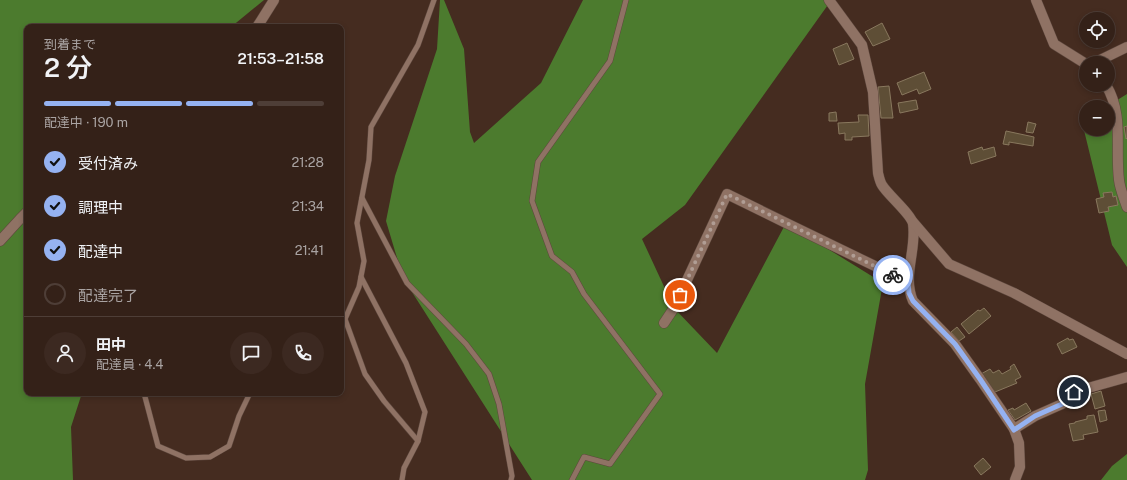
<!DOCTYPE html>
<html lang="ja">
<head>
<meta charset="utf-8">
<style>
	:root { --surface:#342118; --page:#3c2921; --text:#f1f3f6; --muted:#a9a3a2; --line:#4e3e37; --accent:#95b2f1 }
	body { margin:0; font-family:"Public Sans","Noto Sans JP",sans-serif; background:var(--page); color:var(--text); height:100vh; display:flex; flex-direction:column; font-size:15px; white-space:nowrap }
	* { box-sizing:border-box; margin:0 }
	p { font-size:13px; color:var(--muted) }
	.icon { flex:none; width:22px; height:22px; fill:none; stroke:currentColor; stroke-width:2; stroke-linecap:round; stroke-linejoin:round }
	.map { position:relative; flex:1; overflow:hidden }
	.sheet { position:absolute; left:24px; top:24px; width:320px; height:372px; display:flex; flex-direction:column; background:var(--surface); border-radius:8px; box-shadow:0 2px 6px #0003,0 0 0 1px var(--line) }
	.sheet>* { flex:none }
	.buttons { position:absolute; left:1079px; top:12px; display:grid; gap:8px }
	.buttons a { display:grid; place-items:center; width:36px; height:36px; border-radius:50%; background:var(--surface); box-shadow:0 2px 6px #0003,0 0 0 1px var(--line); font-size:20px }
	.pin { position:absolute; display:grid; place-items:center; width:34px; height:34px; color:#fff; margin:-17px; border:2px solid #fff; border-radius:50%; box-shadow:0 1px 4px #0007 }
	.courier { position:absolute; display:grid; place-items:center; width:40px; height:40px; margin:-20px; border:3px solid #95b2f1; border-radius:50%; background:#fff; color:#222; box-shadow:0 1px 5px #0007 }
	.overview em { font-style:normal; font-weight:600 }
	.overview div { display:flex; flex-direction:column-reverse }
	.overview { display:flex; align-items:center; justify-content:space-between; height:68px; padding:0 20px }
	h1 { font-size:26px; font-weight:600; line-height:30px }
	.bar { display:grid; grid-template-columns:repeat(4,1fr); gap:6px 4px; align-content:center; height:48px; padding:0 20px }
	.bar i { height:5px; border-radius:3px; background:var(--line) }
	.bar .selected { background:var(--accent) }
	.bar p { grid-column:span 4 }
	.line { display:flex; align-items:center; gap:10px; padding:0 20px; border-top:1px solid var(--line) }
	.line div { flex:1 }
	.round { display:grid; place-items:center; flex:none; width:42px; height:42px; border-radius:21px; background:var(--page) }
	ol { padding:0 20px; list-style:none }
	li { display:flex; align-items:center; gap:12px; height:44px }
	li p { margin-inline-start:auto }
	li .icon { padding:4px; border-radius:50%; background:var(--accent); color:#111; stroke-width:4 }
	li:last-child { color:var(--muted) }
	li i { width:22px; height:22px; border:2px solid var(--line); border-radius:50% }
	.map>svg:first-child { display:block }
	.forest { fill:#4c7b2e }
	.building { fill:#5e4e36; stroke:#89785e }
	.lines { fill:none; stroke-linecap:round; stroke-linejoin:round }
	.lane-casing { stroke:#5d473d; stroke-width:6 }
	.street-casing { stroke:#5d473d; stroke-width:11 }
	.secondary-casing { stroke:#5d473d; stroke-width:11 }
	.lane { stroke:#8f7264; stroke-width:5 }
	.street { stroke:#8f7264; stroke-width:10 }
	.secondary { stroke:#8f7264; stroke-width:10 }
	.done { stroke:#b09d94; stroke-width:4; stroke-dasharray:0 7.2 }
	.route { stroke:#95b2f1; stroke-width:5 }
</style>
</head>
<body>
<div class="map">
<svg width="1127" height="480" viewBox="0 0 1127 480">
	<rect width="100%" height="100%" fill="#452c20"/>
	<g class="forest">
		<path d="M0,0h264l-33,27h-204v366h55l-11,34 2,53h-73z"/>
		<path d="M440,0h4l20,49 6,83 4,11 67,-60 42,-83h246l1,2 -145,203 -43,34 32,69 43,45 69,-130 97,60 -18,101 3,86 -3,10h-333l-129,-202 -17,-57 9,-45 42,-127z"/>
		<path d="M1127,94v173l-15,-22 -30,-123 4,-3v10h22v-22h-2z"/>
		<path d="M1127,454v26h-26l11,-14z"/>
	</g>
	<g class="building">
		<path d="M882,23l8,16 -17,7 -8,-14z"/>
		<path d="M847,43l7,16 -15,6 -6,-16z"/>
		<path d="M924,72l7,17 -12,5 -2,-5 -15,6 -5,-12z"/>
		<path d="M889,86l4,32h-12l-3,-31z"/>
		<path d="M916,100l2,9 -18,4 -2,-10z"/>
		<path d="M836,112l1,9h-8v-8z"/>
		<path d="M858,115h10l1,21 -17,1v3h-7v-7l-6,1 -1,-11 21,-1z"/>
		<path d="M1028,122l8,2 -3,9 -7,-1z"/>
		<path d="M1127,126v12l-1,1 -2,-12z"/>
		<path d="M1006,131l28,6 -1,9 -24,-4v3l-6,-1z"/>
		<path d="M982,147l1,3 11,-3 2,9 -25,8 -3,-12z"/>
		<path d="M1112,192l1,5 3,-1 2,9 -10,2 1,4 -10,2 -3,-14 8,-2 -1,-4z"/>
		<path d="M984,308l7,8 -22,18 -8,-10 17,-14 2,1z"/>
		<path d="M957,327l8,10 -6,4 -8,-9z"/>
		<path d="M1068,338l1,2 4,-1 4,8 -15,7 -5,-10z"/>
		<path d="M1014,364l7,13 -6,3 2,3 -22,9 -14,-18 9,-5 3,4 6,-3 3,4 9,-5 -1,-2z"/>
		<path d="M1101,391l4,15 -10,3 -4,-15z"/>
		<path d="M1026,403l5,8 -16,9 -7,-10 5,-2 1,2z"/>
		<path d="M1105,410l2,10 -7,2 -2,-11z"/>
		<path d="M1094,415l4,17 -15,3 1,4 -11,2 -4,-17 6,-1v-1l12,-3v-3z"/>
		<path d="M983,458l8,9 -10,8 -7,-9z"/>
	</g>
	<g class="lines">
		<g class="lane-casing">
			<g id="lane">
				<path d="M362,198l45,85 59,61 23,30 10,30 13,72 -1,4"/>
				<path d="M361,277l45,86 19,49 -7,29 -14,27 -2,12"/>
				<path d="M345,319l20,55 19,27 34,40"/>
				<path d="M341,322l4,-3 14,-32 5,-26 -7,-38 12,-63 2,-33 47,-82 16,-45"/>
				<path d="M144,393l14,53 28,12 24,-1 19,-11 10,-30 11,-23"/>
				<path d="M572,480l12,-23 26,7 50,-70 -76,-100 -12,-22 -20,-16 -20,-55 6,-39 72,-101 16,-61"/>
			</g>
		</g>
		<g class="street-casing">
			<g id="street">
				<path d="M829,0l33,45 11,47 5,81c1,4 2,9 4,12 5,9 30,30 31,39 4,25 -11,52 0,77l42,43 25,35 34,50 5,14 1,24 -5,13"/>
				<path d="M1036,0l18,44 32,20"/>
				<path d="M1094,63l33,-16"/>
				<path d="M1106,85c18,29 9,63 13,95 1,9 5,18 8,27"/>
				<path d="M913,222l36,42 65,29 113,61"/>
				<path d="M664,323l10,-15 53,-114 59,29 122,59"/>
				<path d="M1014,429l21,-13 27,-12 12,-12 53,-15"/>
			</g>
		</g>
		<g class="secondary-casing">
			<g id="secondary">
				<path d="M257,27l17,-27"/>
				<path d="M0,241l20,-22 7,-7"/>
			</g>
		</g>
		<use href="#lane" class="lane"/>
		<use href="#street" class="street"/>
		<use href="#secondary" class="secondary"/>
	</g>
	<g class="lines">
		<path class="done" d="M680,295l47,-101 166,81"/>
		<path class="route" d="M893,275l15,7 1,11 4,8 42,43 25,35 34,51 21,-14 27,-12 12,-12"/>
	</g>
</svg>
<div class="buttons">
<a><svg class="icon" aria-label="locate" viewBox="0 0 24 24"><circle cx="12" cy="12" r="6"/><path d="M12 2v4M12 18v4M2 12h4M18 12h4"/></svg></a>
<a>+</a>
<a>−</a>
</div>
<div class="pin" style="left:680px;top:295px;background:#ea580c"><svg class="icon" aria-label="bag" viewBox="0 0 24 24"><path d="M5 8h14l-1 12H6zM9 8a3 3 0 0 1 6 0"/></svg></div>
<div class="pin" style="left:1074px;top:392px;background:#1f2937"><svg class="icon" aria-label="home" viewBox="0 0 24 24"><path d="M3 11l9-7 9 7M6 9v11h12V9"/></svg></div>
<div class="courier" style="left:893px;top:275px"><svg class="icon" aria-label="bike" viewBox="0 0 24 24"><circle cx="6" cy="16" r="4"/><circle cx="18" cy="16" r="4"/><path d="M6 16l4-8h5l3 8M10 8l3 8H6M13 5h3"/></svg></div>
<section class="sheet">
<div class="overview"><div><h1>2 分</h1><p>到着まで</p></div><em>21:53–21:58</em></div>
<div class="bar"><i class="selected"></i><i class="selected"></i><i class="selected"></i><i></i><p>配達中 · 190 m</p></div>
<ol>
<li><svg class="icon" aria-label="check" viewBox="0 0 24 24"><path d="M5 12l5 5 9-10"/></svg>受付済み<p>21:28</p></li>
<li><svg class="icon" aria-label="check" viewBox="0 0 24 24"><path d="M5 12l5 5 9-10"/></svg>調理中<p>21:34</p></li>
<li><svg class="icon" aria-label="check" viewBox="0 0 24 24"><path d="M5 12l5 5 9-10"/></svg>配達中<p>21:41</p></li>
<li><i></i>配達完了</li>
</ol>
<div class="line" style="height:72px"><a class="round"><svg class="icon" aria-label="person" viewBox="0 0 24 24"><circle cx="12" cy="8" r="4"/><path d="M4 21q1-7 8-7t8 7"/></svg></a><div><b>田中</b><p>配達員 · 4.4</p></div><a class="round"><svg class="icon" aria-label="chat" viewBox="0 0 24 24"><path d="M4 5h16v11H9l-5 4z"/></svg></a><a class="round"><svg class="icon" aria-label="phone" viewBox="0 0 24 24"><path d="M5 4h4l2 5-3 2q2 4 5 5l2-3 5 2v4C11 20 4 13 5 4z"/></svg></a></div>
</section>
</div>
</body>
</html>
